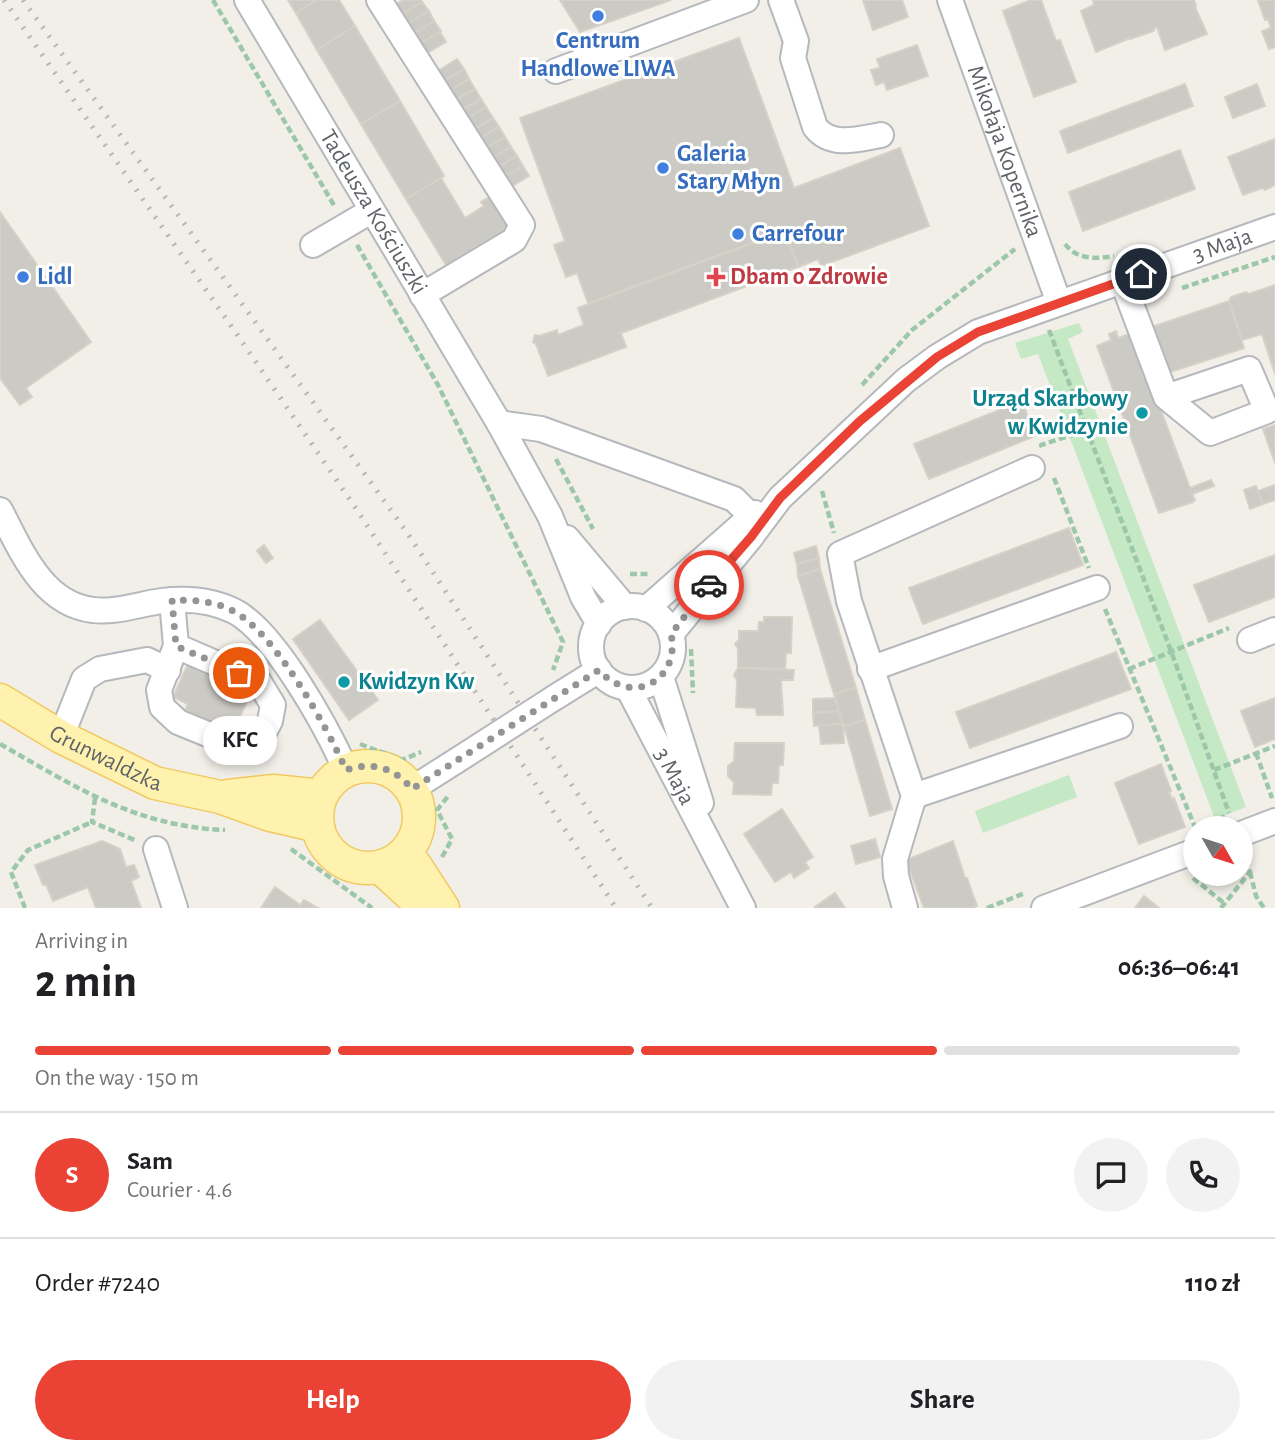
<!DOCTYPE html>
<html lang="en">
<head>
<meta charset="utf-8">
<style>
	:root { --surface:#fff; --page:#f2f2f2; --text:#202124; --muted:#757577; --line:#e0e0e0; --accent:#ea4335 }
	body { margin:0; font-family:"Alegreya Sans",sans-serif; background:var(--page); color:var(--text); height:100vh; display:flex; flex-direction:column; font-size:26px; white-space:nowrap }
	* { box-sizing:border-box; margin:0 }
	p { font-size:23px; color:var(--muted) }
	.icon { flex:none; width:38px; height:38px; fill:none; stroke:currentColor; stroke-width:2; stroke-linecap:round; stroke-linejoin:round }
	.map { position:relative; height:908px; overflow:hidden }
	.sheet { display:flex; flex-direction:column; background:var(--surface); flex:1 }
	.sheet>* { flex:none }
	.needle { width:46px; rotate:129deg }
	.controls { position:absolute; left:1183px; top:816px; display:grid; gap:14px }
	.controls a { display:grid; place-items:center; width:70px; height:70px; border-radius:50%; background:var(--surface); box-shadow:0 4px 10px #0003; font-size:35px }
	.pin { position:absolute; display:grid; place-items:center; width:60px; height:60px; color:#fff; margin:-30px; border:4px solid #fff; border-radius:50%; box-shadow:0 2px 7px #0007 }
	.courier { position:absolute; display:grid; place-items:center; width:70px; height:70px; margin:-35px; border:5px solid #ea4335; border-radius:50%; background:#fff; color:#222; box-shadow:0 2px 9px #0007 }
	.bubble { position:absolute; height:49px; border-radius:24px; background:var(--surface); box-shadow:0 4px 10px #0003; font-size:23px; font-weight:600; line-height:49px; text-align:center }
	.summary em { font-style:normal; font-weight:600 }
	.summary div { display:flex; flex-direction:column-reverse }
	.summary { display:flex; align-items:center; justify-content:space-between; height:119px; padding:0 35px }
	h1 { font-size:46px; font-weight:600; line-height:52px }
	.bar { display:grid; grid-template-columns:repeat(4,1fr); gap:10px 7px; align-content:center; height:84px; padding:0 35px }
	.bar i { height:9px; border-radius:5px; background:var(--line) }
	.bar .selected { background:var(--accent) }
	.bar p { grid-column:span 4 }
	.line { display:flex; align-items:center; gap:18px; padding:0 35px; border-top:2px solid var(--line) }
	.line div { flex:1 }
	.round { display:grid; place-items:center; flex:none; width:74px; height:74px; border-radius:37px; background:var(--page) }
	.action { display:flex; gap:14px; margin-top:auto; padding:14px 35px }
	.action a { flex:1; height:80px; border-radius:42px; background:var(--accent); color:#fff; font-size:28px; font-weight:600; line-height:80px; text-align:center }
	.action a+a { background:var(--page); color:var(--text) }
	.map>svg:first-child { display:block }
	.green { fill:#c5e8c5 }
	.building { fill:#cccac5; stroke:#d6d1c6; stroke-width:2 }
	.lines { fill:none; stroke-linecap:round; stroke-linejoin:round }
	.minor-casing { stroke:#b5b8bc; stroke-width:28 }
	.major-casing { stroke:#f2c960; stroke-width:35 }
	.path { stroke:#9cc7a9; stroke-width:4.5; stroke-dasharray:7 3.5; stroke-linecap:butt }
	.minor { stroke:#fff; stroke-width:24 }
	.major { stroke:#fff2af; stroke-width:32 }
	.rail { stroke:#b6b7b8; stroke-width:5; stroke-dasharray:2 9; stroke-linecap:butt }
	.minor-bridge-casing { stroke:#b5b8bc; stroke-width:28; stroke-linecap:butt }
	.minor-bridge { stroke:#fff; stroke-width:24 }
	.done { stroke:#929495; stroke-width:7; stroke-dasharray:0 12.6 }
	.route { stroke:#ea4335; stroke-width:9 }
	.shop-dot { fill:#3f7fe0; stroke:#fff; stroke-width:2.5 }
	.health-dot { fill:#e0444e; stroke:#fff; stroke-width:2.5 }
	.culture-dot { fill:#0f9aa8; stroke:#fff; stroke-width:2.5 }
	.labels { text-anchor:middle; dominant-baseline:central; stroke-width:6; stroke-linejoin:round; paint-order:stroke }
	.shop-label { font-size:24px; font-weight:bold; fill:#366cbe; stroke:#fff; text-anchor:start }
	.street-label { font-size:24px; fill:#5f6368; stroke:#fff }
	.health-label { font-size:24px; font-weight:bold; fill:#be3a42; stroke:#fff; text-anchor:start }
	.culture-label { font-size:24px; font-weight:bold; fill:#0d838f; stroke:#fff; text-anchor:end }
</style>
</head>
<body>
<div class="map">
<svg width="1275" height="908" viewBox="0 0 1275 908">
	<rect width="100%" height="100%" fill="#f1efe8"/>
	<g class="green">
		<path d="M1079,323l4,9 -15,7 178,468 -31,12 -177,-465 -17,5 -6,-16z"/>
		<path d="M1069,775l8,22 -94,36 -8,-22z"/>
	</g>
	<g class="building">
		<path d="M288,0h29l-21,13z"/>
		<path d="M317,0h22l16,26 -38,24 -21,-37z"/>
		<path d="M403,0h18l1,2 -19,12 -6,-10z"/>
		<path d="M560,0h111l-91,32z"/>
		<path d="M863,0h39l6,17 -35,13z"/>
		<path d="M1031,0h10l15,41 4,-1 16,42 -42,15 -31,-86z"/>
		<path d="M1096,0h98l2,6 -1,1 12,27 -42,16 -8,-23 -4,2 1,2 -24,8v-1l-34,14 -15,-41 13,-6 -1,-4z"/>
		<path d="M1258,0h17v47l-6,2 -7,-18 9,-3 -3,-9 -3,1z"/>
		<path d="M422,2l7,9 -20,12 -6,-9z"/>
		<path d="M429,11l5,10 -19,12 -6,-10z"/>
		<path d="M434,21l7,10 -20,12 -6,-10z"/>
		<path d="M355,26l45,75 -39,23 -44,-74z"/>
		<path d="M440,32l6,10 -19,11 -6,-10z"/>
		<path d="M739,38l55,150 106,-40 29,78 -108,40 -3,-7 -20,8 -13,-36 -197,72 -11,-30 -11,4 -12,-32 11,-4 -45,-123z"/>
		<path d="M917,45l11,31 -41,14 -3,-8 -8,3 -5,-15 9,-2 -3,-9z"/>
		<path d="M457,59l7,10 -20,12 -6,-10z"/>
		<path d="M464,69l5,10 -19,12 -6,-10z"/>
		<path d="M469,79l6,10 -20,11 -5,-9z"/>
		<path d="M1185,84l8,22 -125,47 -8,-22z"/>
		<path d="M1257,84l8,22 -32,12 -8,-21z"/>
		<path d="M475,89l6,10 -20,11 -6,-10z"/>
		<path d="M481,99l5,8 -19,12 -6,-9z"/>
		<path d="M400,101l44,75 -38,23 -45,-75z"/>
		<path d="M486,107l7,11 -20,12 -6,-11z"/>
		<path d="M493,118l6,9 -20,12 -6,-9z"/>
		<path d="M499,127l6,10 -20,12 -6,-10z"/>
		<path d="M505,137l6,10 -20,12 -6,-10z"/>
		<path d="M1275,139v46l-10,5 -3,-2 -19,7 -15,-38z"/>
		<path d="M511,147l6,9 -20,12 -6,-9z"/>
		<path d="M1180,150l15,39 -112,42 -14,-39z"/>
		<path d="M517,156l6,10 -20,12 -6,-10z"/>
		<path d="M523,166l6,10 -20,12 -6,-10z"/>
		<path d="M441,178l24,40 19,-12 -3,-4 10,-6 18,31 -63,38 -40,-66z"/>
		<path d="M0,212l91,130 -65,46 6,9 -12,8 -20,-27z"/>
		<path d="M785,231l13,36 -177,66 5,14 -78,29 -12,-32 -3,-2 2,-7 4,1 18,-6 1,5 26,-10 -6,-17z"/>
		<path d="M1275,285v89l-13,-40 -20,6 -13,-39 2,-4 15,-5 3,2z"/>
		<path d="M1229,301l15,47 -80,26 -15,-46z"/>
		<path d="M1116,331l2,7 14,-5 58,155 21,-8 3,6 -22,8 3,6 -2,2 -34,11 -62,-167 14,-6 -2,-6z"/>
		<path d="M1022,401l13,35 -106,43 -15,-35z"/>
		<path d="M1275,425v38l-12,-34z"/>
		<path d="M1275,485v15l-12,4 -5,-13z"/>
		<path d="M1256,486l7,18 -13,5 -6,-19z"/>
		<path d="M1069,528l14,37 -160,59 -14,-36z"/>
		<path d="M264,545l9,13 -7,5 -9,-12z"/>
		<path d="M816,546l3,12 -22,6 -3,-11z"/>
		<path d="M1275,555v42l-66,25 -15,-37z"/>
		<path d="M819,558l1,11 -22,7 -1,-12z"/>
		<path d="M820,569l36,119 -22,6 -36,-118z"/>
		<path d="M764,617h28l-1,36h-5l-1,16 -47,-1v-19l-3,-5 4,-4v-9h19l1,-9h5z"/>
		<path d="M320,620l58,80 -29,20 -56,-81z"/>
		<path d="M1116,652l15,37 -161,59 -14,-36z"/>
		<path d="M189,662l63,28 -19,42 -48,-22 3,-6 -15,-7z"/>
		<path d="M738,668l56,2 -1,10h-12l2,35h-26l-1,-7 -20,-1 1,-27 -3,-5z"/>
		<path d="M856,688l9,32 -21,6 -10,-32z"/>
		<path d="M835,698l4,13 -26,2v-14z"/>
		<path d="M1275,698v41l-20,8 -14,-36z"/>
		<path d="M839,711l4,13 -29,2 -1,-13z"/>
		<path d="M865,720l27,89 -22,7 -26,-90z"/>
		<path d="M843,724l1,19 -23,1 -2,-19z"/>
		<path d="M735,743h49l-1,22h-4l-1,18h-6l-1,12 -38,-1 1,-12 -6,-6v-10l6,-5z"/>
		<path d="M1161,764l10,27 -2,2 3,6 2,-1 11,29 -46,17 -24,-61z"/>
		<path d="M782,809l31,48 -8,5 4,6 -15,10 -3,-6 -16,10 -31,-48z"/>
		<path d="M875,839l5,18 -24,7 -5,-18z"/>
		<path d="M102,841l18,8 6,18 8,-2 5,12 -8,4 10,27h-45l-8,-21 -35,14 -7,-17 -3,1 -8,-20z"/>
		<path d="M953,841l12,37h2l10,28 -5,2h-48l-18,-48z"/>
		<path d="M275,887l25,18 4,-5 14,8h-57z"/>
		<path d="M835,893l10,15h-29l-1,-1z"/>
		<path d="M1144,896l15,12h-24z"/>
	</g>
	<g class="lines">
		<g class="minor-casing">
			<g id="minor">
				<path id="s1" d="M247,0l252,423 51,93 33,81 16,27"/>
				<path d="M379,0l143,225 -8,15 -92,55"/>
				<path d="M781,0l15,41 -3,17 22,69c16,21 44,12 66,8"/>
				<path id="s2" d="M950,0l109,303"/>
				<path d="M556,71l190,-71"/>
				<path d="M313,245l58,-34"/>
				<path d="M1122,280l44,117 44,36 57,-22 -18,-42 -83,28"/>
				<path d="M499,423l42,6 193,70 17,17"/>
				<path d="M0,510c21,40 42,94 93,100 21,3 47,-6 69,-9 24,-3 50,-1 72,10 41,21 93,117 112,159"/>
				<path d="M567,538l58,69"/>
				<path d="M172,600l4,46 -17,44 3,17 16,15 66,27 14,-6 12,-22 3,-16 -14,-23 -83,-36"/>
				<circle cx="632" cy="647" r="41"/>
				<path d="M646,609l109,-96"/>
				<path id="s3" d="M671,634l80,-97 29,-39 126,-118 31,-23 41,-25 297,-105"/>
				<path d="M1250,640l25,-10"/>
				<path d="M870,669l227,-81"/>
				<path d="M661,677l40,126"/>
				<path id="s4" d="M628,688l115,220"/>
				<path d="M554,698l45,-28"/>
				<path d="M61,737l23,-58 16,-10 47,-9 21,10"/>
				<path d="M412,789l44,-28"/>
				<path d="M914,796l206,-70"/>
				<path d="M1241,834l34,-13"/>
				<path d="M156,849l19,59"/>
				<path d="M905,908l-9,-32 -1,-17 19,-63 -65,-195 -9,-47 192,-86"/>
				<path d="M1044,908l151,-57"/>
			</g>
		</g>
		<g class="major-casing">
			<g id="major">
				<path id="s5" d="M0,700l61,37 94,46 65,14 50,18 48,11"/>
				<circle cx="368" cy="817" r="51"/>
				<path d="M228,796l46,-5 47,5"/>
				<path d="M405,853l10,12 28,43"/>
				<path d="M380,867l45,41"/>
			</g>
		</g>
		<g class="path">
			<path d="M213,0l122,207"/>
			<path d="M1065,244c12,16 31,15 49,12"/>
			<path d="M357,245l81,140 125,257 -10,28"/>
			<path d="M1182,288l93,-31"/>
			<path d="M1049,330l122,321 58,162"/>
			<path d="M862,385l50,-55 103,-81"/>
			<path d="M1042,447l-1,-2 46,-15"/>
			<path d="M556,459l37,70"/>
			<path d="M1054,478l35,90"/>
			<path d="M822,491l12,42"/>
			<path d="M630,574h19"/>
			<path d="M1105,609l90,218"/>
			<path d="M691,649l2,44"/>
			<path d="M1129,669l100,-41"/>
			<path d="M0,744c76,43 134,82 225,86"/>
			<path d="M360,744l42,16 19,-8"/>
			<path d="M1256,753l16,45"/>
			<path d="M1214,770l61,-24"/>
			<path d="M95,798l-3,24 45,19"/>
			<path d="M1199,827l27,-11"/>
			<path d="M291,849l81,59"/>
			<path d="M442,857l10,-18 -15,-29 12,-15"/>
			<path d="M1250,872l6,24 8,12"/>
			<path d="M1193,878l32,26"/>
			<path d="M25,908l-14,-36 17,-22 64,-28"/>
			<path d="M987,908l38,-15"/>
			<path d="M1221,908l29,-36 -4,-15"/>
		</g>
		<use href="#minor" class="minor"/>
		<use href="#major" class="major"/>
		<g class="rail">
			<path d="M4,0l232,333 121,177 259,398"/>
			<path d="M23,0l385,534 244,374"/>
		</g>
		<g class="minor-bridge-casing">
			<path id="minor-bridge" d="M456,761l98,-63"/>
		</g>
		<use href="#minor-bridge" class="minor-bridge"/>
	</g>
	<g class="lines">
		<path class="done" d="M239,673l-63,-27 -4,-46c22,0 44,1 63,12 41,23 92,115 111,158 26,-9 49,-2 66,19l187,-119c32,37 82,11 72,-36l38,-49"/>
		<path class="route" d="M709,585l42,-48 29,-39 80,-77 77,-64 41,-25 163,-58"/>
	</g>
	<g class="shop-dot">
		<circle cx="598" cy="16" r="7"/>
		<circle cx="663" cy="168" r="7"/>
		<circle cx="738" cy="234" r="7"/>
		<circle cx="23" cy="277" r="7"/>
	</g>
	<path class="health-dot" d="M712.5 266.5h7v7h7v7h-7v7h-7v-7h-7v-7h7z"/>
	<g class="culture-dot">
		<circle cx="1142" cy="413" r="7"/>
		<circle cx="344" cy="682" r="7"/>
	</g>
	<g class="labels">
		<g class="shop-label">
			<text x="598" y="41" text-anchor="middle">Centrum<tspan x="598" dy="28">Handlowe LIWA</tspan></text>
			<text x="677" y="154">Galeria<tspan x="677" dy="28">Stary Młyn</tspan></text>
			<text x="752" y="234">Carrefour</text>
			<text x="37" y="277">Lidl</text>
		</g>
		<g class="street-label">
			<text stroke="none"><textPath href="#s2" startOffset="161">Mikołaja Kopernika</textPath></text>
			<text stroke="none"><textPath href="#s1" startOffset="247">Tadeusza Kościuszki</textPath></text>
			<text stroke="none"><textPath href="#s3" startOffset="693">3 Maja</textPath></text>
			<text stroke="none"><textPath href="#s5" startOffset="121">Grunwaldzka</textPath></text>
			<text stroke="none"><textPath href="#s4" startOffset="100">3 Maja</textPath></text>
		</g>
		<g class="health-label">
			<text x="730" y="277">Dbam o Zdrowie</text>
		</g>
		<g class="culture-label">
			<text x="1128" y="399">Urząd Skarbowy<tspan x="1128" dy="28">w Kwidzynie</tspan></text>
			<text x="358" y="682" text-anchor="start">Kwidzyn Kw</text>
		</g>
	</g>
</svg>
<div class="controls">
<a><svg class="needle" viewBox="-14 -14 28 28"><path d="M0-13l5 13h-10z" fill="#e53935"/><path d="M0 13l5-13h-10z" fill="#757577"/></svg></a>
</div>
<div class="pin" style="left:239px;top:673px;background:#ea580c"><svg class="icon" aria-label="bag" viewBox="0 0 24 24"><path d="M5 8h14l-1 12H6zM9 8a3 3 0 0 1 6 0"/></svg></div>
<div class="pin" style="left:1141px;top:274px;background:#1f2937"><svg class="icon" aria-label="home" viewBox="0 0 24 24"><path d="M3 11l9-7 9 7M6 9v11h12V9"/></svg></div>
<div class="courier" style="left:709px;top:585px"><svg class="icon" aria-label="car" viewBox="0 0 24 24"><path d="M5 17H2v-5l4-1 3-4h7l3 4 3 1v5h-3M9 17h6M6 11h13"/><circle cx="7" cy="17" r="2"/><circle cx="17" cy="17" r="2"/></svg></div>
<div class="bubble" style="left:203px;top:716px;width:74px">KFC</div>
</div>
<section class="sheet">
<div class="summary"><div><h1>2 min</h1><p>Arriving in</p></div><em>06:36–06:41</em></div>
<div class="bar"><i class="selected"></i><i class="selected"></i><i class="selected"></i><i></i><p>On the way · 150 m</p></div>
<div class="line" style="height:126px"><b class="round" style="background:var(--accent);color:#fff">S</b><div><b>Sam</b><p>Courier · 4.6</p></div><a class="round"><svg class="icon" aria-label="chat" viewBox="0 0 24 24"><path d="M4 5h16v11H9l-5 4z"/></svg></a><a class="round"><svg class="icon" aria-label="phone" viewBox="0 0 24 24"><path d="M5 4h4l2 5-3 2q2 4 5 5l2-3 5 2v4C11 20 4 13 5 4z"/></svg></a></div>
<div class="line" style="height:91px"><div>Order #7240</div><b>110 zł</b></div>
<div class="action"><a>Help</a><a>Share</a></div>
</section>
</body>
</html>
